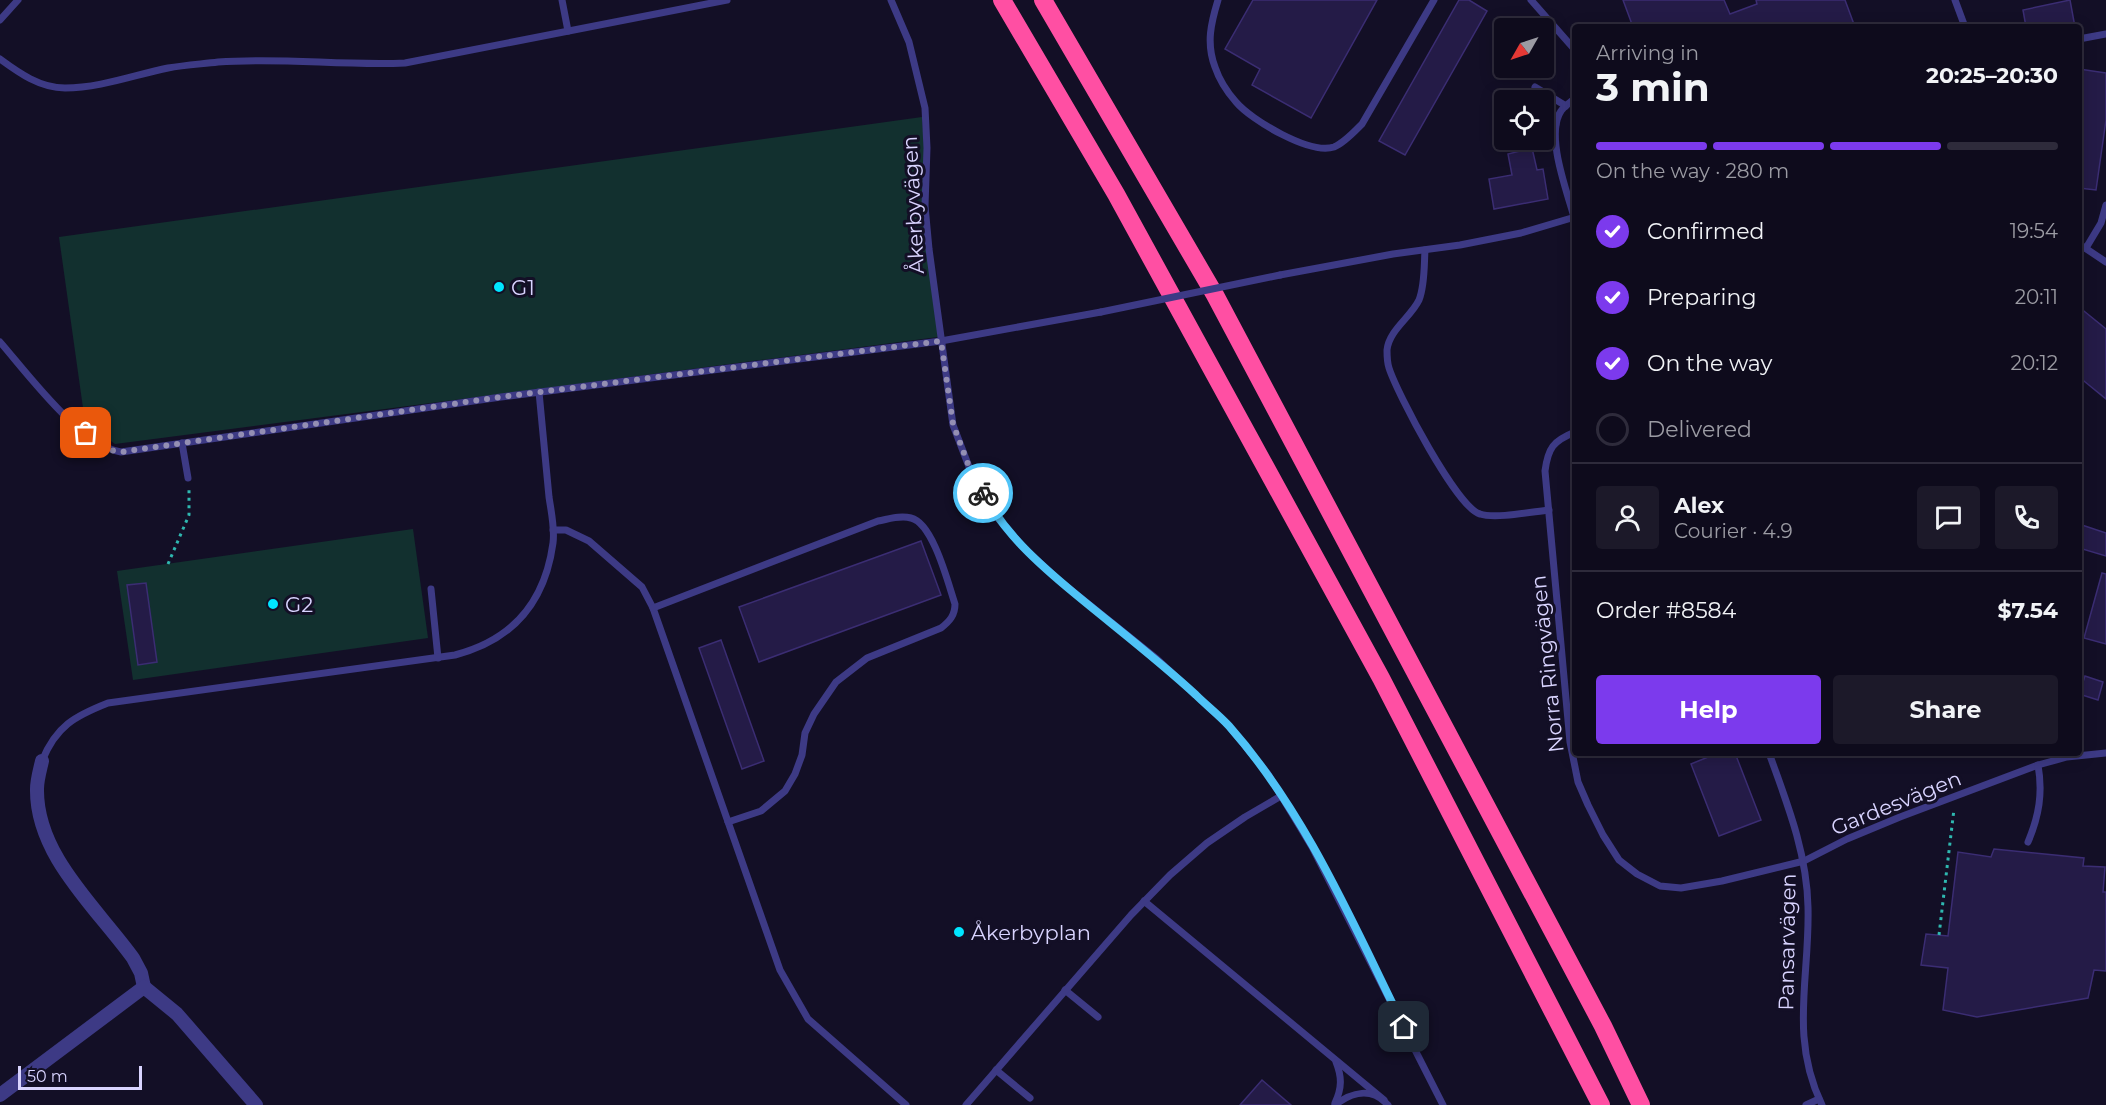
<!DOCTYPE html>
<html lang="en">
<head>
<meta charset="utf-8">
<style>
	:root { --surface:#0e0b1c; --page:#1c1929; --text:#f1f3f6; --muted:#9b9ba3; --line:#2e2b3b; --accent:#7c3aed }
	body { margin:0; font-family:Montserrat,sans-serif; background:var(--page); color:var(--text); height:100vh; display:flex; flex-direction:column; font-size:22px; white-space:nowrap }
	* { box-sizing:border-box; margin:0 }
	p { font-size:20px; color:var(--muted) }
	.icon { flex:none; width:33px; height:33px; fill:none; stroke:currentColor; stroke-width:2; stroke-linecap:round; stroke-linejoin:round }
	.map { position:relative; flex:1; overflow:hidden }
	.sheet { position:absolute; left:1572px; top:24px; width:510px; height:732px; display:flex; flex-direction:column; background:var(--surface); border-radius:6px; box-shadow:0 3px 15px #0003,0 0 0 2px var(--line) }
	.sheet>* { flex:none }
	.needle { width:39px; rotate:231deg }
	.fabs { position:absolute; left:1494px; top:18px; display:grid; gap:12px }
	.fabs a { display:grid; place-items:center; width:60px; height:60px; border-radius:6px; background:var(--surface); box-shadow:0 3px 15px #0003,0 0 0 2px var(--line); font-size:30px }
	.scale { position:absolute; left:18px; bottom:15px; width:124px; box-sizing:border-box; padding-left:6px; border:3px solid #d9d4ff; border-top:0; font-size:16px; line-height:21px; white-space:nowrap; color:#d9d4ff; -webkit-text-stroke:4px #130f26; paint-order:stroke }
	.pin { position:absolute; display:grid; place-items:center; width:51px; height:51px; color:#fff; margin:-26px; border-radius:12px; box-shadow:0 3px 9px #0006 }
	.courier { position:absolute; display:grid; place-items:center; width:60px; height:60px; margin:-30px; border:4px solid #4fc3f7; border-radius:50%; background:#fff; color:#222; box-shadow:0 2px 8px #0007 }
	.overview em { font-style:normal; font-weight:700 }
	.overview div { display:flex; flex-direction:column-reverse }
	.overview { display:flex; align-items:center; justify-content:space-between; height:102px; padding:0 24px }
	h1 { font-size:39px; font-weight:700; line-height:45px }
	.bar { display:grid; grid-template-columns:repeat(4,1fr); gap:9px 6px; align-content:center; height:72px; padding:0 24px }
	.bar i { height:8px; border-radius:4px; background:var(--line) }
	.bar .active { background:var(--accent) }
	.bar p { grid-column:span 4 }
	.line { display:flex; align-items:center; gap:15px; padding:0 24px; border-top:2px solid var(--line) }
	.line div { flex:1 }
	.round { display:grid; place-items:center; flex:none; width:63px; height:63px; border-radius:6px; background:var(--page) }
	ol { padding:0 24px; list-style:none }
	li { display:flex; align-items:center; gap:18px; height:66px }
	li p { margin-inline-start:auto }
	li .icon { padding:6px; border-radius:50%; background:var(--accent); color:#fff; stroke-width:4 }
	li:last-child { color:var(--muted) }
	li i { width:33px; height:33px; border:3px solid var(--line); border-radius:50% }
	.primary-button { display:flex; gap:12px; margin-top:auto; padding:12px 24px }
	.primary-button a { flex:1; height:69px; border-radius:6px; background:var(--accent); color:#fff; font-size:24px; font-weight:700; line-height:69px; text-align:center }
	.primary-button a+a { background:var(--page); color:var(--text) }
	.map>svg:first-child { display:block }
	.green { fill:#12302f }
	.building { fill:#241b47; stroke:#3b2d73; stroke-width:1.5 }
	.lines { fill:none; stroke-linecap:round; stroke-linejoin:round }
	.path { stroke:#2fb8b0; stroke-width:3; stroke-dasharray:3 4.5; stroke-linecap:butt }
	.lane { stroke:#3d3a85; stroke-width:7 }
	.street { stroke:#3d3a85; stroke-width:14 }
	.highway { stroke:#ff4fa3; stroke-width:18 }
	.lane-bridge { stroke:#3d3a85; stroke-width:7 }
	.done { stroke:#948fb3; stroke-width:6; stroke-dasharray:0 10.8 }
	.route { stroke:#4fc3f7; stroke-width:8 }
	.poi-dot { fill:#00e5ff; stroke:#130f26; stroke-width:2 }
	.labels { text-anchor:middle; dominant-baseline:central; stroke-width:6; stroke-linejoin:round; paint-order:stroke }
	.street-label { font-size:21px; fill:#d9d4ff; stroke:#130f26 }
	.poi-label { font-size:21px; fill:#d9d4ff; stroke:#130f26; text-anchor:start }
</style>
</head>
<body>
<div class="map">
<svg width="2106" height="1105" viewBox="0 0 2106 1105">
	<rect width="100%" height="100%" fill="#130f26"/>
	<g class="green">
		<path d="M922,117l16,220 -823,107 -30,-22 -26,-185z"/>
		<path d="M413,529l15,109 -295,42 -16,-109z"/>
	</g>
	<g class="building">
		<path d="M1253,0h124l-66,118 -59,-33 8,-16 -35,-20z"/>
		<path d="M1459,0h10l18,11 -82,144 -26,-14z"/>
		<path d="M1623,0h101l6,14 27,-10 -1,-4h89l10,27h-222z"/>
		<path d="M2070,0l5,27h-49l-3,-17z"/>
		<path d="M2079,69l27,4v47l-10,70 -17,-2z"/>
		<path d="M1532,148l5,22 6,-1 5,30 -54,10 -5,-30 23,-4 -4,-21z"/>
		<path d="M2079,307l27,22v70l-27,-22z"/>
		<path d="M2079,524l27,9v23l-27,-8z"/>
		<path d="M921,541l20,54 -182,67 -20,-55z"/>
		<path d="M2102,573l4,1v70l-22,-6z"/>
		<path d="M146,583l11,79 -19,3 -11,-80z"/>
		<path d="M721,640l43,121 -22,8 -43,-121z"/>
		<path d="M2085,676l18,6 -5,18 -19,-6z"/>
		<path d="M1718,753h17l26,67 -42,16 -28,-72z"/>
		<path d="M1994,849l90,9 -1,8 22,1 -2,25h3v79l-12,-1 -6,28 -111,19 -34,-7 5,-42 -27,-3 5,-31 22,2 10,-84 33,5z"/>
		<path d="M1262,1080l29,25h-51z"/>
	</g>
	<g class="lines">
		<g class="path">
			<path d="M168,564l21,-49v-25"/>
			<path d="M1939,935l15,-126"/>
		</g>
		<g class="lane">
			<path d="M562,0l6,31"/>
			<path d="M891,0l18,42 16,66 2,40 -2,58 4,43 24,176 18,47 24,43 29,33 37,34 96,77 71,66 40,49 44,73 131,258"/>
			<path d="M1218,0c-7,23 -12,43 -3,67 4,12 13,26 21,35 15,18 74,53 98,45 10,-4 20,-15 28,-23l72,-124"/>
			<path d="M1531,0l44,50"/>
			<path d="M1955,0l10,27"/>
			<path d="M0,20l18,-20"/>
			<path d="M2079,39l27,-5"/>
			<path d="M0,59c19,14 40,29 65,29 35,0 69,-13 103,-20 17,-3 34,-4 50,-6 63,-5 125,4 187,1l322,-63"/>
			<path d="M1535,87l31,19"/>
			<path d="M1544,123l12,1"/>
			<path d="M1574,217c-7,-26 -29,-82 -13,-106 3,-5 10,-9 14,-13"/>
			<path d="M2079,244l27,18"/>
			<path d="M2086,248l15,-25 5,-18"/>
			<path d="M1425,250c-1,15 0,35 -6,50 -8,17 -30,30 -32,50 0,5 0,12 2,18 8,25 68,140 91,146 15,5 51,-2 69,-4"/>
			<path d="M1280,275l113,-21 67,-9 61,-12 54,-16"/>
			<path d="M0,342c27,31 81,104 121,110l380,-55 440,-56 160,-29"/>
			<path d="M1575,432c-22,9 -27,16 -30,39l25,271 8,40 10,23 15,30 16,25 18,14 23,12 21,2 41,-7 82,-20 43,-22 53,-22 138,-52 29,-8 39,-4"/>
			<path d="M182,443l6,35"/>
			<path d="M553,530h13l23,11 53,46 11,21 127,362 28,49 98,86"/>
			<path d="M431,589l7,69"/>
			<path d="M653,608l225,-87c11,-2 22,-6 33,-3 22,5 37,65 44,86 0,11 -5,17 -14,24l-74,30 -31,24 -22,32 -9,19 -3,22 -7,19 -10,17 -24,20 -33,11"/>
			<path d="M1769,753c18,50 38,100 39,154 2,70 -19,130 14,198"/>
			<path d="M42,761c14,-35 33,-45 66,-58l347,-48c58,-15 90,-53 98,-112 2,-15 -2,-32 -4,-46 -3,-35 -7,-70 -10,-105"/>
			<path d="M2028,842c11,-26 15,-49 10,-77"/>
			<path d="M1144,901l240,199"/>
			<path d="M1065,990l33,27"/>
			<path d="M996,1070l34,28"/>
			<path d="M1335,1103c7,-15 7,-26 1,-41"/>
			<path d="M966,1105l165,-190 39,-40 37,-32 38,-26 36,-21"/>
			<path d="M1335,1105c17,-13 37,-18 53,0"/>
			<path d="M1806,1105l13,-6"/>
		</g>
		<g class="street">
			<path d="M42,761c-2,9 -5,19 -5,28 -1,66 59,118 96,169l8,15 3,14"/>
			<path d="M0,1095l144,-108 33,27 79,91"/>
		</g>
		<g class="highway">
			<path d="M1002,0l114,194 265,484 220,427"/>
			<path d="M1043,0l172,295 388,731 38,79"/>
		</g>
		<path class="lane-bridge" d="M1101,312l179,-37"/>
	</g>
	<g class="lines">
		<path class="done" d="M86,433l24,17 11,2 380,-55 440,-56 12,83 18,48 12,21"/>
		<path class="route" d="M983,493c22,41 56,71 91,100 41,34 83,66 122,102 10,10 23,20 33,31 77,87 124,198 175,301"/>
	</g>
	<g class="poi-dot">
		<circle cx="499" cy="287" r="6"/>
		<circle cx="273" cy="604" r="6"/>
		<circle cx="959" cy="932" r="6"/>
	</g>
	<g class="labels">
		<g class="street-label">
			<text transform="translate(913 205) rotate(-93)">Åkerbyvägen</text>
			<text transform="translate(1547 664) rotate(-96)">Norra Ringvägen</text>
			<text transform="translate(1896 803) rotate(-22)">Gardesvägen</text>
			<text transform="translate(1787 942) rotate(-89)">Pansarvägen</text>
		</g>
		<g class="poi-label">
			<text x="511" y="287">G1</text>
			<text x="285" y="604">G2</text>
			<text x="971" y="932">Åkerbyplan</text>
		</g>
	</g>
</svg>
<div class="fabs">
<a><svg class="needle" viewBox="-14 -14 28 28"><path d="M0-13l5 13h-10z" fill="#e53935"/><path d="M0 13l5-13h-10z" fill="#9b9ba3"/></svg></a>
<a><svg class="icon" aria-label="locate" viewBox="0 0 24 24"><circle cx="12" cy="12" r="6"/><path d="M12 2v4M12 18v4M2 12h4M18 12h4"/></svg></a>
</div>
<div class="scale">50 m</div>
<div class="pin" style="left:86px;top:433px;background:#ea580c"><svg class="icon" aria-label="bag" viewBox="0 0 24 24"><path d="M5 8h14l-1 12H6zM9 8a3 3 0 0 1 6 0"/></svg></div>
<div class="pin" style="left:1404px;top:1027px;background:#1f2937"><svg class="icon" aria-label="home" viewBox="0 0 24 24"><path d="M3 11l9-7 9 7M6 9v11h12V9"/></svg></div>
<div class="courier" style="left:983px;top:493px"><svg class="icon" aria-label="bike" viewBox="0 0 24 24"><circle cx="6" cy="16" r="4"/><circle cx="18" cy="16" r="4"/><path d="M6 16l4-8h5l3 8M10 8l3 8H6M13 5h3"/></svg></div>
<section class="sheet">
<div class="overview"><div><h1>3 min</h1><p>Arriving in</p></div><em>20:25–20:30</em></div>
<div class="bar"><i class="active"></i><i class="active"></i><i class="active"></i><i></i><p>On the way · 280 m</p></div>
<ol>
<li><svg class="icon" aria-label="check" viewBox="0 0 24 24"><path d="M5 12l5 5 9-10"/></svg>Confirmed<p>19:54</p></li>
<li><svg class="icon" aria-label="check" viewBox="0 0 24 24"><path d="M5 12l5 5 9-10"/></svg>Preparing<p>20:11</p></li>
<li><svg class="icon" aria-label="check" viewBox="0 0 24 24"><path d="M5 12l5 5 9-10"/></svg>On the way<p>20:12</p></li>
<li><i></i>Delivered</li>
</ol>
<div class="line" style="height:108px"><a class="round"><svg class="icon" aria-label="person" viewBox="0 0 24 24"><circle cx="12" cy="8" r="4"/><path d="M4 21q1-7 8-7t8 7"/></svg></a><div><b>Alex</b><p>Courier · 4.9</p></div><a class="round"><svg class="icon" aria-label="chat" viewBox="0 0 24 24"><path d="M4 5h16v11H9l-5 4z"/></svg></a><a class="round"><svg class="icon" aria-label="phone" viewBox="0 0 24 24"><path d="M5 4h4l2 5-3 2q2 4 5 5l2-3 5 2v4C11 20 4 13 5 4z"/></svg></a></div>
<div class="line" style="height:78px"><div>Order #8584</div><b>$7.54</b></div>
<div class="primary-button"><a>Help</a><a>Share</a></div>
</section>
</div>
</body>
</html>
